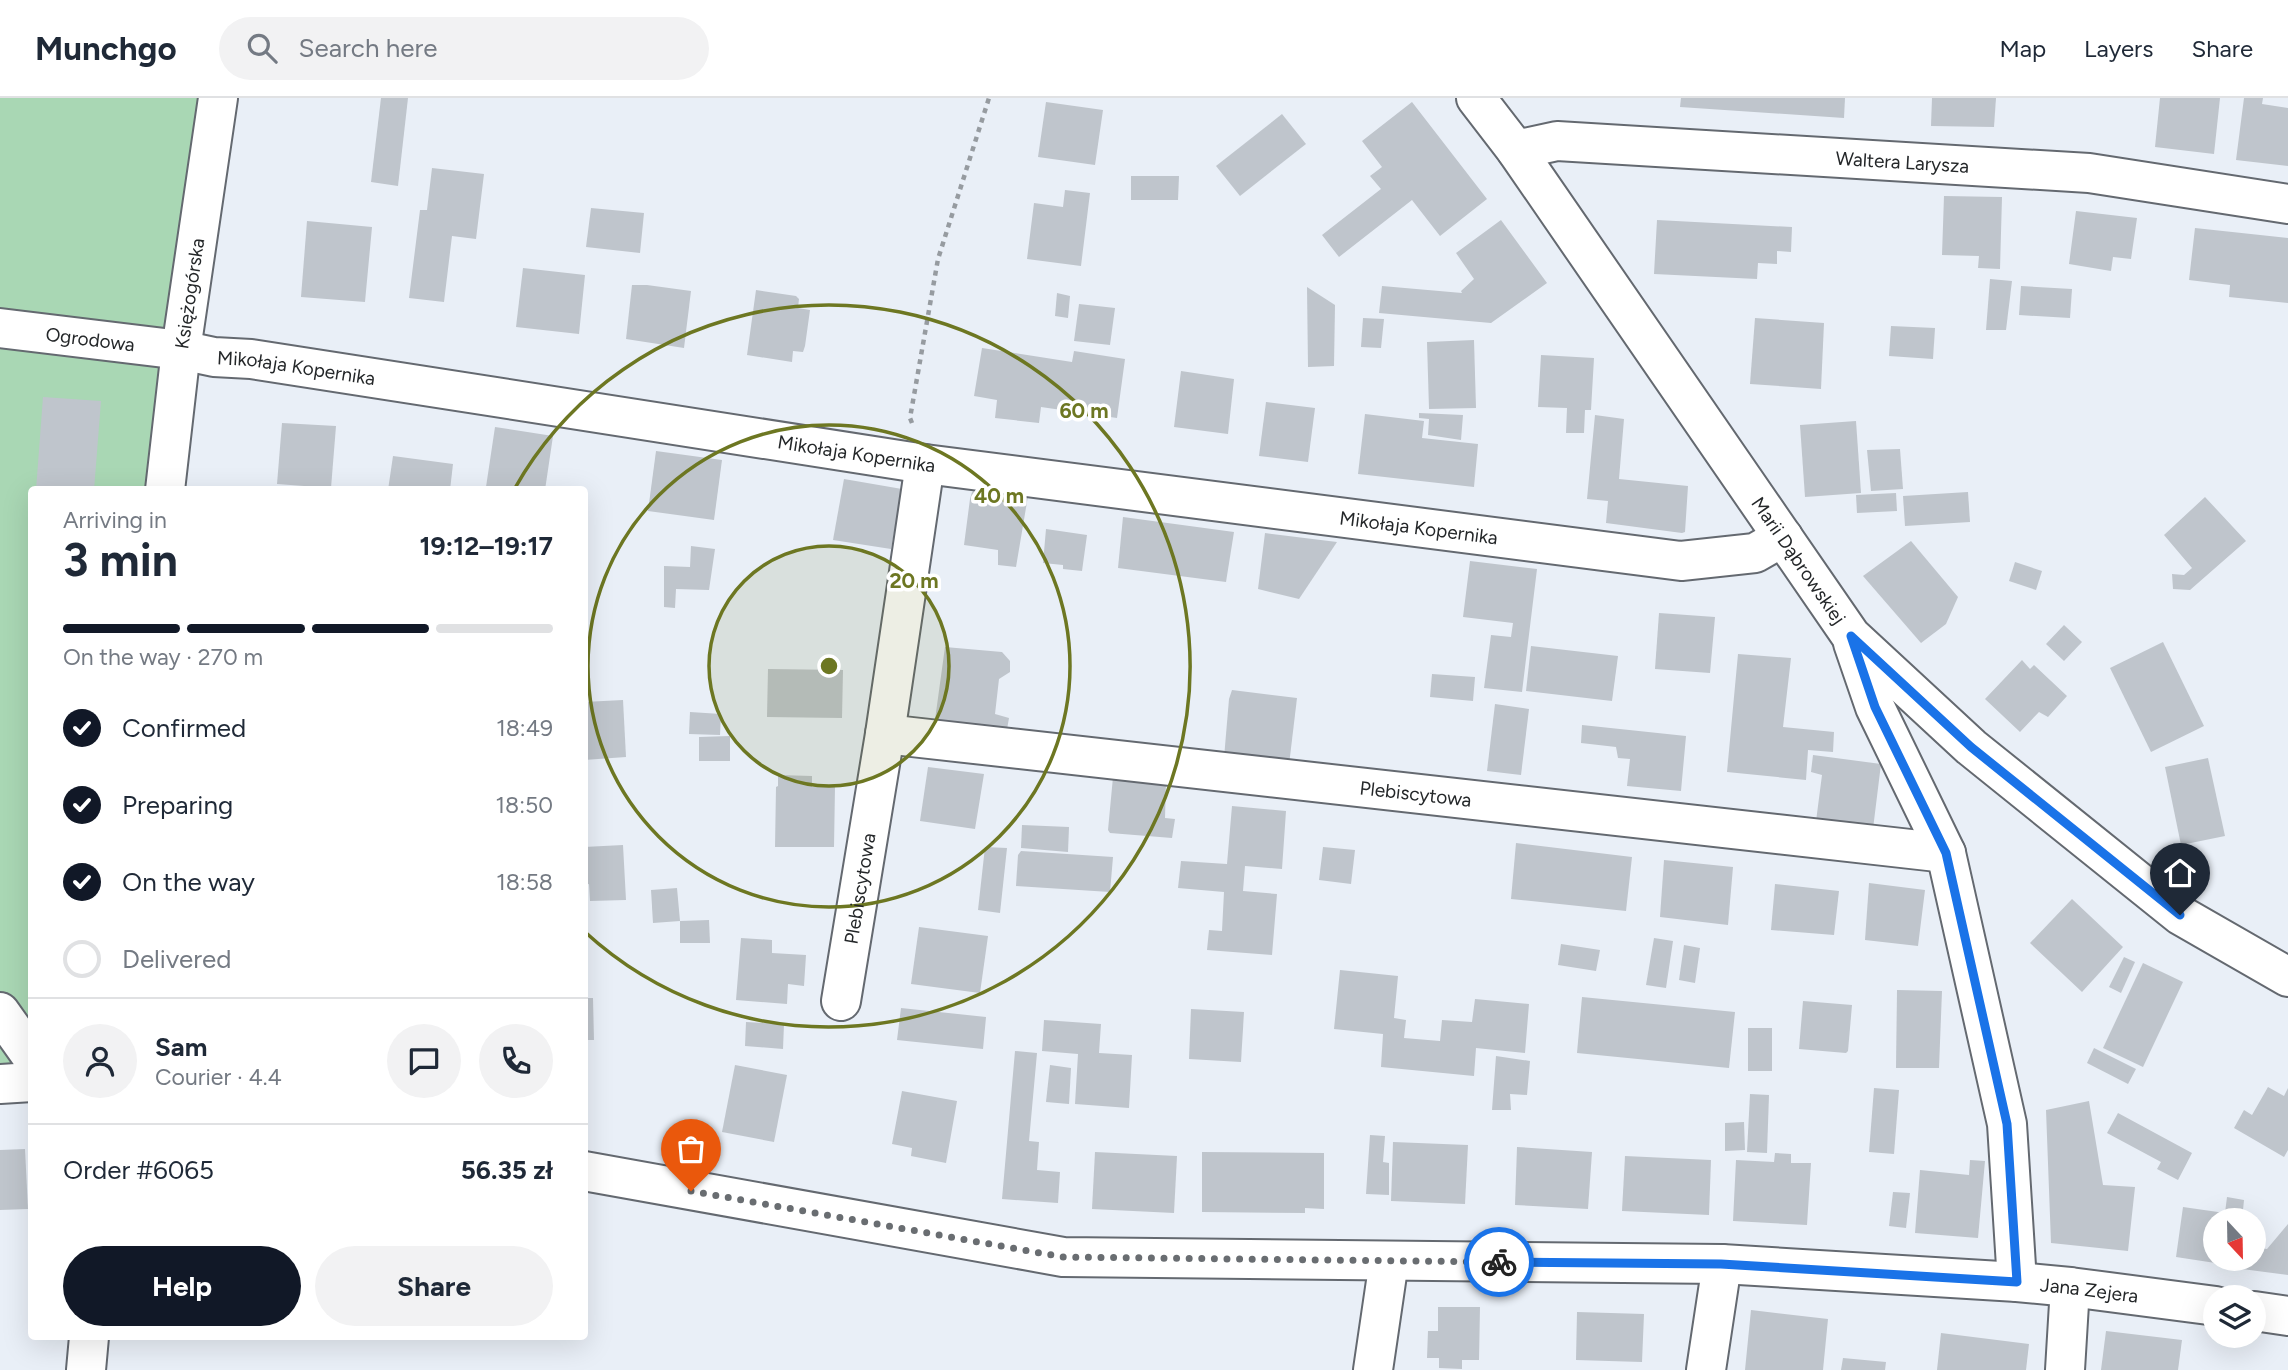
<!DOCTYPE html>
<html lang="en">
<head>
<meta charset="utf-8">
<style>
	:root { --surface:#fff; --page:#f2f2f3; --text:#1f2937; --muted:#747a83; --line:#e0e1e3; --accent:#111827 }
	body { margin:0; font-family:Figtree,sans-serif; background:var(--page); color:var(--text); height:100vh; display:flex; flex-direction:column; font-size:26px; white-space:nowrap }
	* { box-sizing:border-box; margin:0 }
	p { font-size:23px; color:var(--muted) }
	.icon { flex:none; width:38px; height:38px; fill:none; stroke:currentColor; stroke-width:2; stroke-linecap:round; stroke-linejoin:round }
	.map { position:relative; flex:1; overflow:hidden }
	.drawer { position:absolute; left:28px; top:388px; width:560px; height:854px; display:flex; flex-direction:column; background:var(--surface); border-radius:7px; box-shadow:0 7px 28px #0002 }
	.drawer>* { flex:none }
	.needle { width:46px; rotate:158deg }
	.controls { position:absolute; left:2203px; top:1110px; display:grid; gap:14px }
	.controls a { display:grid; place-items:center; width:63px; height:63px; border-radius:50%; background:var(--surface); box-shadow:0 7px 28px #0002; font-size:35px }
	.pin { position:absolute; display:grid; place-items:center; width:60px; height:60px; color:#fff; margin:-72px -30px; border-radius:50% 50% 50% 0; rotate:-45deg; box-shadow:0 0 7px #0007 }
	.pin .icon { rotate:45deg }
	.courier { position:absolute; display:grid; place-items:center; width:70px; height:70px; margin:-35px; border:5px solid #1a73e8; border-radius:50%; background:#fff; color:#222; box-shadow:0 2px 9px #0007 }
	.summary em { font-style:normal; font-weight:700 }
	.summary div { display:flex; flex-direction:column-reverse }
	.summary { display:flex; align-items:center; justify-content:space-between; height:119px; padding:0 35px }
	h1 { font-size:46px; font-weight:700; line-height:52px }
	.bar { display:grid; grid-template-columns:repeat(4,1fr); gap:10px 7px; align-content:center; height:84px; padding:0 35px }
	.bar i { height:9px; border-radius:5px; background:var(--line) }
	.bar .on { background:var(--accent) }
	.bar p { grid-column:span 4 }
	.line { display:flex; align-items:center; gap:18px; padding:0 35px; border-top:2px solid var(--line) }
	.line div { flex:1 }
	.round { display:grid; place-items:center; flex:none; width:74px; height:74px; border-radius:37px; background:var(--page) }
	ol { padding:0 35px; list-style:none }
	li { display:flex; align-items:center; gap:21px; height:77px }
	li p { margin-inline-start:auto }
	li .icon { padding:7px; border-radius:50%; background:var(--accent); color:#fff; stroke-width:4 }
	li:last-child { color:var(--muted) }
	li i { width:38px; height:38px; border:4px solid var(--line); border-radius:50% }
	.primary-button { display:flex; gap:14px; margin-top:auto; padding:14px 35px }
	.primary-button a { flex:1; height:80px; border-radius:42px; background:var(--accent); color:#fff; font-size:28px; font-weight:700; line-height:80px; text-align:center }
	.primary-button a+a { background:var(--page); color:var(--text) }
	header { display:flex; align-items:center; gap:42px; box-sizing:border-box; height:98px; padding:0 35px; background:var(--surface); border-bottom:2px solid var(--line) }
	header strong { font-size:33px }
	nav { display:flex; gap:38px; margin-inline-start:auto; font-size:24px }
	.search { width:490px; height:63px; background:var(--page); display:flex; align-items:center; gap:18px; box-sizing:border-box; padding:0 24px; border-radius:38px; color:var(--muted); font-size:26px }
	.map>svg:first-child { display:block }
	.green { fill:#a9d7b4 }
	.building { fill:#bfc5cc }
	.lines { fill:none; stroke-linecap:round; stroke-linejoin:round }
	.minor-casing { stroke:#646970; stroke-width:42 }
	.path { stroke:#969ba0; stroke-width:4.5; stroke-dasharray:5 5; stroke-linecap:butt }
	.minor { stroke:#fff; stroke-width:38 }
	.done { stroke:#696d71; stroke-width:7; stroke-dasharray:0 12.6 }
	.route { stroke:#1a73e8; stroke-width:9 }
	.ring { fill:none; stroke:#6d7722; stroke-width:3.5 }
	.labels { text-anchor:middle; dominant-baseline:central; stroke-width:7; stroke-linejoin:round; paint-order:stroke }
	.street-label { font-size:19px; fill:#242729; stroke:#fff }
	.centre { fill:#6d7722; stroke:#fff; stroke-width:3.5 }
	.ring-label { font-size:21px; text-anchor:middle; font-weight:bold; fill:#6d7722; stroke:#fff; stroke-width:7; stroke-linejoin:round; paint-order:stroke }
</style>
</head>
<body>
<header>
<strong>Munchgo</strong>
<div class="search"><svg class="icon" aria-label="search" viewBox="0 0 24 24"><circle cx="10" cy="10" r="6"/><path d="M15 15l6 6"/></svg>Search here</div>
<nav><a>Map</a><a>Layers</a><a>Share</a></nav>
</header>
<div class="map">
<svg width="2288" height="1272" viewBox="0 0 2288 1272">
	<rect width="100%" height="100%" fill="#e9eff7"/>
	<path class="green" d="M0,0h201l-51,392h-118v575l-27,5 -5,-7z"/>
	<g class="building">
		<path d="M381,0h27l-10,88 -27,-4z"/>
		<path d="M1681,0h164l-1,20 -164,-11z"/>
		<path d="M1932,0h64l-2,29 -63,-1z"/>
		<path d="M2160,0h60l-6,56 -59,-7z"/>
		<path d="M2244,0h19l-1,6 26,4v58l-52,-6z"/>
		<path d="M1046,4l57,8 -8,55 -57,-8z"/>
		<path d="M1412,4l75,97 -47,37 -28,-36 -73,57 -17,-22 59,-46 -11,-13 12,-9 -20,-26z"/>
		<path d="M1282,16l24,30 -66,52 -24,-30z"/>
		<path d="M432,70l52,6 -8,65 -24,-3 -8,66 -35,-4 11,-88h7z"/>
		<path d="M1131,78h48l-1,24h-47z"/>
		<path d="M1065,92l25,3 -9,73 -54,-7 7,-56 29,4z"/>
		<path d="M1944,98l58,1 -2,72 -22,-1 1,-12 -37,-1z"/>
		<path d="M591,110l53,5 -4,40 -54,-6z"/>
		<path d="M2076,113l61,7 -6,41 -18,-2 -2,14 -42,-7z"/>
		<path d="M1501,122l46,63 -56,40 -112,-10 3,-27 80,7 -1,-2 13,-12 -18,-26z"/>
		<path d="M1657,122l135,7 -1,25 -14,-1v13l-19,-1 -1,16 -103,-5z"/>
		<path d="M307,123l65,6 -7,75 -64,-5z"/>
		<path d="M2195,130l93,10v65l-59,-6 1,-12 -41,-5z"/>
		<path d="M523,170l62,7 -6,59 -63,-7z"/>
		<path d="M1990,181l22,2 -6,49h-20z"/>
		<path d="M632,187h15l44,6 -7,57 -58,-9z"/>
		<path d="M2021,188l51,3 -2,29 -51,-3z"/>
		<path d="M1307,189l28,18 -1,61 -26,1z"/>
		<path d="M756,192l40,6 3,3 -1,9 12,2 -5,36 -2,6 -10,-1 -1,11 -45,-7z"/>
		<path d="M1057,195l13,3 -2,22 -13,-2z"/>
		<path d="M1079,206l36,4 -5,37 -36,-4z"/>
		<path d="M1363,220l21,1 -3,29 -20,-1z"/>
		<path d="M1755,220l69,5 -3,66 -71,-5z"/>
		<path d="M1891,228l44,2 -2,31 -44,-3z"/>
		<path d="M1474,242l2,68 -47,1 -2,-67z"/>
		<path d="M982,250l90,14 2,-11 51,8 -8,59 -76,-11 -2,16 -44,-5 2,-18 -23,-4z"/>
		<path d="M1541,257l53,3 -3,52h-6l-1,23h-18l1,-25 -29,-1z"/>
		<path d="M1181,273l53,8 -6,55 -54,-7z"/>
		<path d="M43,299l58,4 -7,89h-58z"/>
		<path d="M1266,304l49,6 -7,54 -49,-6z"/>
		<path d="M1419,315l44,2 -2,25 -33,-5 1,-16 -10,-1z"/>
		<path d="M1365,316l59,7 -2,17 56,6 -4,43 -116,-13z"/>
		<path d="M1595,317l29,4 -5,60 69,7 -3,46 -3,1 -76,-10 2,-22 -21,-2z"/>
		<path d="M1856,323l5,72 -56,4 -5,-72z"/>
		<path d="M282,325l54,3 -5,62 -54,-4z"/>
		<path d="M495,329l58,9 -8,54h-38l-21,-3z"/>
		<path d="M1900,351l3,40 -32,2 -4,-41z"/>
		<path d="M656,353l66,9 -8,60 -66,-9z"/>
		<path d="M393,358l60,8 -3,26h-62z"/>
		<path d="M844,381l58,10 -11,60 -58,-9z"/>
		<path d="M978,390l50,8 -12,71 -18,-2v-15l-34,-5 6,-46 2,-7z"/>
		<path d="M1968,394l2,30 -65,4 -2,-30z"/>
		<path d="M1896,395l1,18 -40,2 -1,-18z"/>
		<path d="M2205,399l41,44 -56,49 -17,-1 -1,-15 12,1 8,-7 -28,-33z"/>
		<path d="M1123,419l111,15 -8,50 -108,-14z"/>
		<path d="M1046,431l41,6 -5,36 -19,-2v-4l-20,-2z"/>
		<path d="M1265,435l72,9 -38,57 -41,-10z"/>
		<path d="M1911,443l47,56 -12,27 -25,19 -58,-67z"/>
		<path d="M691,448l24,3 -6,41 -33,-1 -1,19 -11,-1v-41l26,1z"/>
		<path d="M1470,463l67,8 -15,123 -38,-4 7,-53 20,2 2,-14 -50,-6z"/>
		<path d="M2015,464l27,9 -6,19 -27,-9z"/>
		<path d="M1659,515l56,4 -5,56 -55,-4z"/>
		<path d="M2064,527l18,17 -18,19 -18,-17z"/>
		<path d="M2163,544l41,84 -53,26 -41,-84z"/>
		<path d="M1531,548l87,10 -6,45 -86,-10z"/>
		<path d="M945,549l57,5 8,9v11l-11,7 -4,35 14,4 -3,17 -72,-8z"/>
		<path d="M1738,556l53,4 -8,69 51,5 -1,20 -25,-2 -2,30 -79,-8z"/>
		<path d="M2022,562l8,9 4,-4 33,31 -19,21 -9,-5 -19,20 -35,-33z"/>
		<path d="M768,571l75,1 -1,48 -75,-1z"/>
		<path d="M1432,576l43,3 -2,24 -43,-4z"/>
		<path d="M1232,592l65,8 -8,67 -65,-7 5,-59z"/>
		<path d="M623,602l3,57 -42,3v-58z"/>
		<path d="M1495,606l34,5 -8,66 -34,-4z"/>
		<path d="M690,614l31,2 -1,21 -31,-1z"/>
		<path d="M1582,627l104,11 -5,55 -54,-5 3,-27 -12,-1 -2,-11 -35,-4z"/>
		<path d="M730,638v25h-31v-24z"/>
		<path d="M1813,657l68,9 -9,73 -57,-8 7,-54 -11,-3z"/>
		<path d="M2208,660l17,78 -44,9 -16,-78z"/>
		<path d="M928,669l56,7 -9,55 -55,-8z"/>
		<path d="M778,677l34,1v11h23l-1,60h-59l1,-60 2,-1z"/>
		<path d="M1113,679l53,5 -1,36 10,1 -3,19 -62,-5 -2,-3z"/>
		<path d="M1232,708l54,5 -4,58 -37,-3 -2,25 34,3 -5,61 -65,-5 2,-20 13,1 2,-39 -46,-4 3,-27 46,3z"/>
		<path d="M1022,727l47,2 -1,25 -47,-4z"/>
		<path d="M1516,745l116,14 -6,54 -115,-12z"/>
		<path d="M623,747l3,55 -36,1 -1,-17 -5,1v-38z"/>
		<path d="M985,749l22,1 -7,65 -22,-3z"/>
		<path d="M1323,749l32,3 -4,34 -32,-4z"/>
		<path d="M1021,753l92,6 -3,35 -94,-6 2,-31z"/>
		<path d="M1664,762l69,7 -5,58 -68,-8z"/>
		<path d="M1869,785l56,7 -7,56 -53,-6z"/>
		<path d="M1775,786l64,7 -5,44 -63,-5z"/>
		<path d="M677,790l3,33 -27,2 -2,-33z"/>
		<path d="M2072,801l51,48 -41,45 -52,-49z"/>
		<path d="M709,822l1,23h-30v-22z"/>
		<path d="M919,829l69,9 -8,57 -69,-9z"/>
		<path d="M741,840l31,2v13l34,2 -2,31 -16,-2 -1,20 -51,-4z"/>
		<path d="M1654,840l19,3 -7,47 -20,-3z"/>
		<path d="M1561,846l39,6 -4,21 -38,-6z"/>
		<path d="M1684,847l16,3 -5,35 -16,-3z"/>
		<path d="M2124,859l11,5 -14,31 -12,-6z"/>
		<path d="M2143,865l40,19 -40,85 -40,-19z"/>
		<path d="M1340,872l58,6 -4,42 12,2 -2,18 36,3 2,-21 30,2 3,-23 54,5 -4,49 -49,-5 -2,28 -93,-9 2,-33 -49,-5z"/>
		<path d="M1897,892l45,1 -3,77h-43z"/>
		<path d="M1582,899l153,15 -6,56 -152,-15z"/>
		<path d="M584,900h9l1,42h-10z"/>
		<path d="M1803,903l49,4 -4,46 -2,2 -47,-4z"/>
		<path d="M901,910l85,9 -3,32 -86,-9z"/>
		<path d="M1191,911l53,3 -3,50 -52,-3z"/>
		<path d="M1044,922l57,4 -2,29 33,2 -3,53 -54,-4 3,-50 -36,-3z"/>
		<path d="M746,924l38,2 -1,25 -38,-3z"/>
		<rect x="1748" y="930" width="24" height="43"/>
		<path d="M2094,950l42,21 -8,15 -41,-21z"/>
		<path d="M1015,953l22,2 -8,88 10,1 -2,28 23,2 -2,31 -56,-4z"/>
		<path d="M1496,958l34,5 -3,34 -17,-1 1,16h-19z"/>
		<path d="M735,967l52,10 -13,67 -52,-10z"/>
		<path d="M1050,967l21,3 -2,36 -23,-2z"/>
		<path d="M2268,989l16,9 4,-8v62l-4,7 -50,-29 10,-18 8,5z"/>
		<path d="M1874,990l25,2 -5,64 -25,-2z"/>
		<path d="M902,993l55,10 -11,62 -35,-7 1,-8 -20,-4z"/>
		<path d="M1750,996l19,1 -2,58 -20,-1z"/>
		<path d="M2089,1003l14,84 32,2 -7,64 -77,-8 -5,-133z"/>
		<path d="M2118,1015l74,40 -14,27 -21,-11 4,-7 -54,-29z"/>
		<path d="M1744,1024l1,28 -20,1v-28z"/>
		<path d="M1370,1037l15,1 -2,26 6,1v32l-23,-1z"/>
		<path d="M1393,1044l75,3 -3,59 -74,-3z"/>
		<path d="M1517,1049l75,5 -4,57 -73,-4z"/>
		<path d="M25,1051l3,60 -28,1v-60z"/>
		<path d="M1095,1054l82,4 -3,57 -82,-4z"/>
		<path d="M1202,1054l122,1v56l-19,-1v5l-103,-1z"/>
		<path d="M1775,1055l16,1v9h20l-4,62 -74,-4 3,-61 38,2z"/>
		<path d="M1625,1058l86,4 -2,55 -87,-4z"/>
		<path d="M1970,1062l15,1 -7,77 -63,-5 5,-63 49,5z"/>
		<path d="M1893,1094l17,1 -4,35 -17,-2z"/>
		<path d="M2227,1099l17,3 -2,20h-26v38h20l-1,8 -59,-9 7,-50 42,6z"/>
		<path d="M2288,1126v51l-46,-6 2,-11h10v-11l13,2z"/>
		<path d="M1438,1209h42l-1,53h-17v9l-23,-1v-10h-12l1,-27h10z"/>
		<path d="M1751,1212l77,9 -5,51h-78z"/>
		<path d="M1577,1214l67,2 -2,48 -66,-2z"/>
		<path d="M2106,1233l76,9 -4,30h-77z"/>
		<path d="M1941,1235l88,11 -3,26h-89z"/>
		<path d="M1843,1260l43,4 -1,8h-44z"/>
	</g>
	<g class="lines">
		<g class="minor-casing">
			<g id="minor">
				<path id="s1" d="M1476,0l40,52 335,486 120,111 209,168 108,62"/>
				<path id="s2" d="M1516,52l41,-9 532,32 199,31"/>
				<path id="s3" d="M0,230l181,22 33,7 37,2 674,105 756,97 74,-8 28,-16"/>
				<path id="s4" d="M165,392l16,-140 37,-252"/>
				<path d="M1853,545l22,64 71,146 61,271 10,158"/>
				<path id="s5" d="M885,636l1061,119"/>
				<path id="s6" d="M841,903l44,-267 40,-270"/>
				<path d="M0,914l32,45"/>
				<path d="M0,986l32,-2"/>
				<path id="s7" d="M584,1073l479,86 659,7 295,18 53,5 146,19"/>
				<path d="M2254,1213l34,5"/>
				<path d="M86,1272l3,-33"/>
				<path d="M1373,1272l16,-109"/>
				<path d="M1706,1272l16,-106"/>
				<path d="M2065,1272l5,-83"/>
			</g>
		</g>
		<path class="path" d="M912,325l-2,-5 28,-159 51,-161"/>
		<use href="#minor" class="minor"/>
	</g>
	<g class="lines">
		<path class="done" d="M691,1093l372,66 436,5"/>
		<path class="route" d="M1499,1164l222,2 296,18 -10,-158 -61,-271 -71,-146 -24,-71 120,111 209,168"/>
	</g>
	<circle cx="829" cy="568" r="120" fill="#6d7722" fill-opacity=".12"/>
	<g class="ring">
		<circle cx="829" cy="568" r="120"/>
		<circle cx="829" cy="568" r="241"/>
		<path d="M515 390A361 361 0 1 1 585 834"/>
	</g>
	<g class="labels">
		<g class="street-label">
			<text stroke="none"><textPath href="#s2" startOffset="388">Waltera Larysza</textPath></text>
			<text stroke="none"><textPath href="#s4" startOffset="198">Księżogórska</textPath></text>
			<text stroke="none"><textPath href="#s3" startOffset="91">Ogrodowa</textPath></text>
			<text stroke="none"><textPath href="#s3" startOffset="299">Mikołaja Kopernika</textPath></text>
			<text stroke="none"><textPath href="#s3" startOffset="866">Mikołaja Kopernika</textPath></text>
			<text stroke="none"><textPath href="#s3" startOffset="1433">Mikołaja Kopernika</textPath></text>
			<text stroke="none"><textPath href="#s1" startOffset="564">Marii Dąbrowskiej</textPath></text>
			<text stroke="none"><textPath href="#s5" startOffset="534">Plebiscytowa</textPath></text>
			<text stroke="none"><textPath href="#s6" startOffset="114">Plebiscytowa</textPath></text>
			<text stroke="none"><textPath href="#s7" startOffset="1514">Jana Zejera</textPath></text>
		</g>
	</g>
	<circle cx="829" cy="568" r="10" class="centre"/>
	<g class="ring-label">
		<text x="1084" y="320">60 m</text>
		<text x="999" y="405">40 m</text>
		<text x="914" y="490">20 m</text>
	</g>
</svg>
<div class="controls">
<a><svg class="needle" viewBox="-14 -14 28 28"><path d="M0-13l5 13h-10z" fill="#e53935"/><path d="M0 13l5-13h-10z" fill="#747a83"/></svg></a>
<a><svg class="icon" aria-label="layers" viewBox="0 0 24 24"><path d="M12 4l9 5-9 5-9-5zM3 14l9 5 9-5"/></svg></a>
</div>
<div class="pin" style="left:691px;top:1093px;background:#ea580c"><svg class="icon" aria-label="bag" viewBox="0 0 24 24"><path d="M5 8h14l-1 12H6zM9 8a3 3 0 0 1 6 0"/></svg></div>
<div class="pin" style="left:2180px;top:817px;background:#1f2937"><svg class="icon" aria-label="home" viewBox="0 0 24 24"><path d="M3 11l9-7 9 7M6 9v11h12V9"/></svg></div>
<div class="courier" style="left:1499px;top:1164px"><svg class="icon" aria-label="bike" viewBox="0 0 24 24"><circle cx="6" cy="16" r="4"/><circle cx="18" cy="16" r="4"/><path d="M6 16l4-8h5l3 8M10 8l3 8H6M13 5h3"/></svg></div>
<section class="drawer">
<div class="summary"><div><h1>3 min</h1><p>Arriving in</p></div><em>19:12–19:17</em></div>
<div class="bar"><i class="on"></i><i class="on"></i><i class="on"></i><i></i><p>On the way · 270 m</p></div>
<ol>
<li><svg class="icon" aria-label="check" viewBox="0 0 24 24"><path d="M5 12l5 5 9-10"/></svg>Confirmed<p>18:49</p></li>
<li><svg class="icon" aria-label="check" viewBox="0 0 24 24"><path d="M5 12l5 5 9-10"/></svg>Preparing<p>18:50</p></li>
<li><svg class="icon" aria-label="check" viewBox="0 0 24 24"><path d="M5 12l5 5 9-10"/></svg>On the way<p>18:58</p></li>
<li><i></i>Delivered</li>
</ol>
<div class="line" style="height:126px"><a class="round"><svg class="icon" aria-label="person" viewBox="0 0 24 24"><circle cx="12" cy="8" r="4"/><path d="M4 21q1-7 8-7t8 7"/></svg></a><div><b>Sam</b><p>Courier · 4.4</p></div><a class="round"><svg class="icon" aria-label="chat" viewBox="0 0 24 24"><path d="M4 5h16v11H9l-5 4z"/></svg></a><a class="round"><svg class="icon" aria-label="phone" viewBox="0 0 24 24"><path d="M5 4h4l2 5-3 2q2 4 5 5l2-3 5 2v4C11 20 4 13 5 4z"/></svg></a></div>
<div class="line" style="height:91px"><div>Order #6065</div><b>56.35 zł</b></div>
<div class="primary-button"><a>Help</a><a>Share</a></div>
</section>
</div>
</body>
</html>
